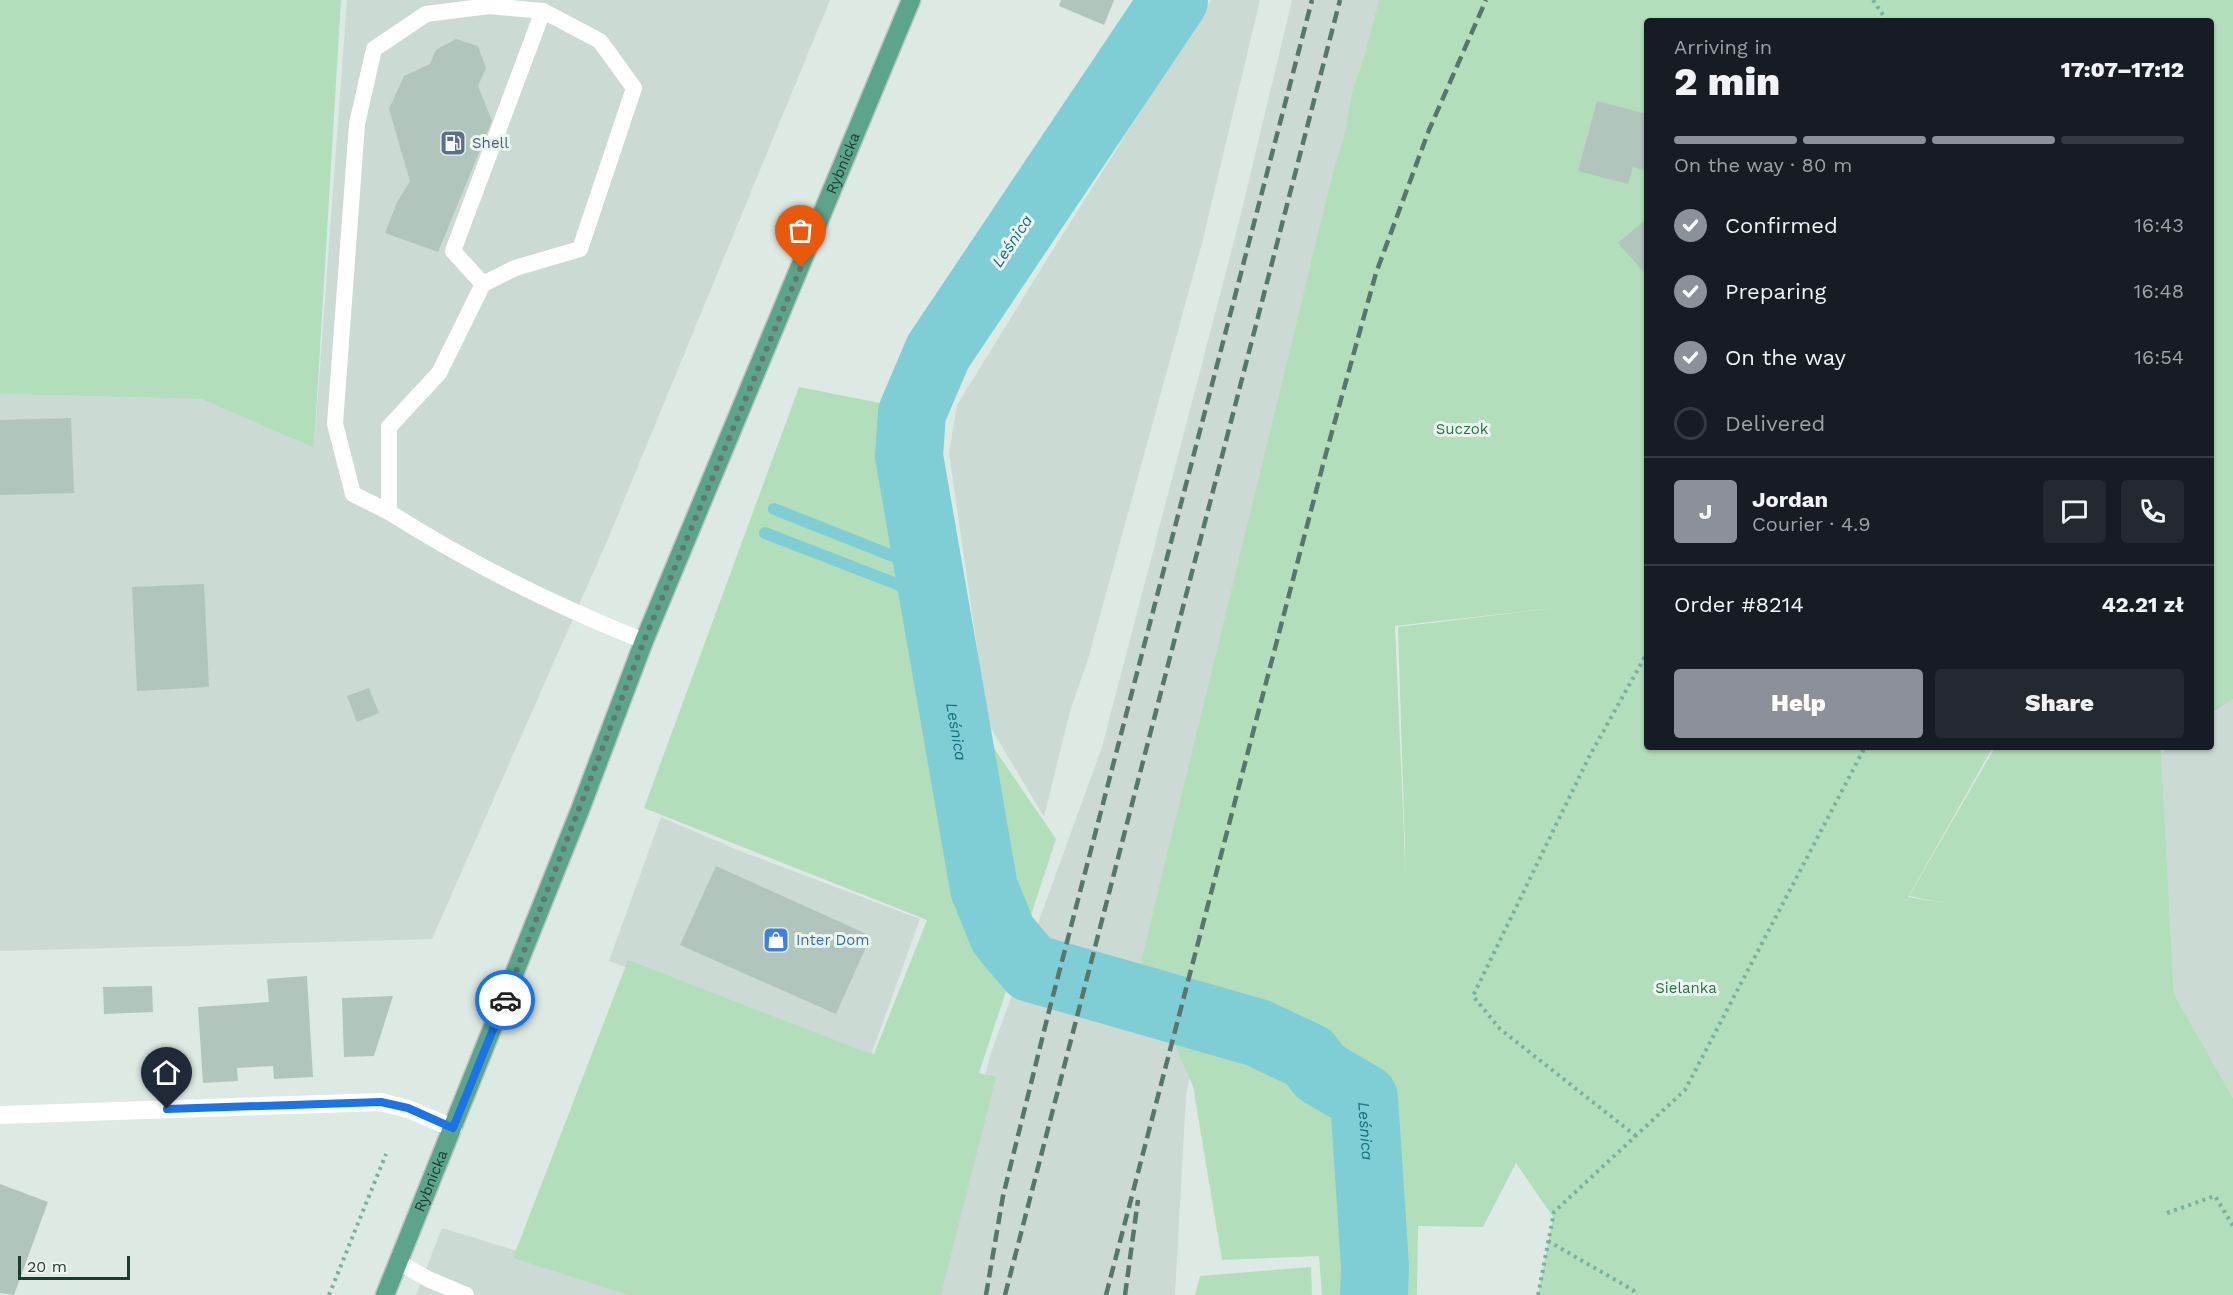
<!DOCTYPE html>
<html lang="en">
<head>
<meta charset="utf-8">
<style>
	:root { --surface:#171b24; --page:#242831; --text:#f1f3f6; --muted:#9ea1a6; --line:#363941; --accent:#8c9099 }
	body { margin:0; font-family:"Work Sans",sans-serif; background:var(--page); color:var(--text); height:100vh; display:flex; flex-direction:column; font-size:22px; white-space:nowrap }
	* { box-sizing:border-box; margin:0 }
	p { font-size:20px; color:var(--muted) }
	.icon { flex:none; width:33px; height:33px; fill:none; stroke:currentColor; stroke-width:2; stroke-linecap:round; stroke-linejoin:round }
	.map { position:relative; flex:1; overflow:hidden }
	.sheet { position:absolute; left:1644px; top:18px; width:570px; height:732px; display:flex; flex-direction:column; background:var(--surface); border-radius:6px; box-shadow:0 2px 4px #0004 }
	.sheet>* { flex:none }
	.scale { position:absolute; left:18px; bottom:15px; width:112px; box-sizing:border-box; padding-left:6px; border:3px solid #1d3b31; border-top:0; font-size:16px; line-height:21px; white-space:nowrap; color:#1d3b31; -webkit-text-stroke:4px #edf7f1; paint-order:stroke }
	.pin { position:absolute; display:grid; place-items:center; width:51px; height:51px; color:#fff; margin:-62px -26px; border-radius:50% 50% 50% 0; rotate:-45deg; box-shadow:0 0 6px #0007 }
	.pin .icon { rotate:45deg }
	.courier { position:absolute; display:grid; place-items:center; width:60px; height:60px; margin:-30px; border:4px solid #1a73e8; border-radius:50%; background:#fff; color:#222; box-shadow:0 2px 8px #0007 }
	.headline em { font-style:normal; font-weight:800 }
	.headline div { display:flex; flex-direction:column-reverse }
	.headline { display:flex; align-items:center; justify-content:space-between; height:102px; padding:0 30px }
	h1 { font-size:39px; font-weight:800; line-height:45px }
	.bar { display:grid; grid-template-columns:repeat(4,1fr); gap:9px 6px; align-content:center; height:72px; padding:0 30px }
	.bar i { height:8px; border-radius:4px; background:var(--line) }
	.bar .current { background:var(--accent) }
	.bar p { grid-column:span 4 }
	.line { display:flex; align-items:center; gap:15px; padding:0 30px; border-top:2px solid var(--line) }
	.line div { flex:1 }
	.round { display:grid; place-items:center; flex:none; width:63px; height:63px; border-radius:6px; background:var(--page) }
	ol { padding:0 30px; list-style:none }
	li { display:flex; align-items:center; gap:18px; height:66px }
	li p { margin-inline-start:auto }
	li .icon { padding:6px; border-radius:50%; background:var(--accent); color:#fff; stroke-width:4 }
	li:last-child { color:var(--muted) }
	li i { width:33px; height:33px; border:3px solid var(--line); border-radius:50% }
	.action { display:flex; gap:12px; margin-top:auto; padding:12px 30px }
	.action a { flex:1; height:69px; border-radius:6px; background:var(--accent); color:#fff; font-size:24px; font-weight:800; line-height:69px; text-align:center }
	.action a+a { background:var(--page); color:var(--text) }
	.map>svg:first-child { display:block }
	.built { fill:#cbdad2 }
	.green { fill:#b3debc; fill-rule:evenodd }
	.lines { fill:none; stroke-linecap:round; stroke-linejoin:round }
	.stream { stroke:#7fced5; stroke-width:12 }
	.river { stroke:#7fced5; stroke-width:68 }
	.building { fill:#b2c5bc }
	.primary-casing { stroke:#bbc4c1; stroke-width:21 }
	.path { stroke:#7ab19c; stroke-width:4; stroke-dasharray:3 4.5; stroke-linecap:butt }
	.lane { stroke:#fff; stroke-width:16 }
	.street { stroke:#fff; stroke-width:18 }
	.primary { stroke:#5da48d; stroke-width:18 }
	.rail { stroke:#57776c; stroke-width:4.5; stroke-dasharray:12 6; stroke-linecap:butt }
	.done { stroke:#60786f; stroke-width:6; stroke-dasharray:0 10.8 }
	.route { stroke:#1a73e8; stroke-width:8 }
	.labels { text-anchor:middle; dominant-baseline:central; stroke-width:6; stroke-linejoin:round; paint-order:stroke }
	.service-label { font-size:15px; fill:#4e5e75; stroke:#edf7f1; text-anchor:start }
	.street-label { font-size:15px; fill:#1d3b31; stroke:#edf7f1 }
	.park-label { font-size:15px; fill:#25753e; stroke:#edf7f1 }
	.shop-label { font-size:15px; fill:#366cbe; stroke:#edf7f1; text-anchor:start }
	.water-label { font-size:16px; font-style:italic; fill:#13707b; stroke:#edf7f1 }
</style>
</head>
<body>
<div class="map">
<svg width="2233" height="1295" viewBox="0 0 2233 1295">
	<rect width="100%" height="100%" fill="#ddeae3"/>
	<g class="built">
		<path d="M347,0h483l-222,539 -176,400 -432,12v-557l201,5 113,49z"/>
		<path d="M1211,0h49l-58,243 -114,416 -18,52 -26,106 -56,-94 -39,-270 8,-48 92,-149z"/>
		<path d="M1292,0h98l-180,977 -24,118 -11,200h-246l10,-47 52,-195 111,-306 138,-529z"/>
		<path d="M2233,698v400l-59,-104 -13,-240 9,-7h41v-32z"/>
		<path d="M661,817l74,32 185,70 -51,142 -260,-100z"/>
		<path d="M442,1228l220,67h-246z"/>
	</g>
	<g class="green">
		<path d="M0,0h341l-27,448 -113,-49 -201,-5z"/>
		<path d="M1379,0h854v699l-22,15v-693h-564v726h346l-85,150 36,6 -35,-7 86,-149h171l-5,3 13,244 59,104v197h-695l15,-78 -37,-54 -33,64 -65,-1 -1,69h-95l-3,-39 -97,4 -29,-174 -53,-120 192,-789 13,-44 7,-41 13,-37zM1563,607l-165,20 8,256 -11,-257z"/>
		<path d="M799,387l122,24 64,324 71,104 -77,234 17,4 -55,218h-312l-116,-37 115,-298 235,91 11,3 53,-134 -283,-112z"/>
		<path d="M1311,1267l1,28h-117l5,-19z"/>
	</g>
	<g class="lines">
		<g class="stream">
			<path d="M774,509l154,61"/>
			<path d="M765,533l168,65"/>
		</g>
		<path class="river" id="s1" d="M1174,0l-236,352 -26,61 -3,43 75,432 19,47 28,33 227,65 51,24 11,15 44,26 11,169 -1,28"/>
	</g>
	<g class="building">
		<path d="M1061,0h53l-10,25 -45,-19z"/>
		<path d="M456,39l22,7 8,22 -8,18 14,35 -54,131 -53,-19 12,-31 13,-21 -21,-72 15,-33 26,-12 6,-14z"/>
		<path d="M1597,101l50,13v57l-14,-4 -5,17 -50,-13z"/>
		<path d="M1647,218v58l-29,-33z"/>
		<path d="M71,418l3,75 -74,2v-75z"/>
		<path d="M204,584l5,103 -72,4 -5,-104z"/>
		<path d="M369,688l10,25 -22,9 -10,-26z"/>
		<path d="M716,866l155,70 -35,78 -156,-69z"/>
		<path d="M307,976l6,101 -39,2 -1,-13 -36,2 1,13 -35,2 -5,-76 71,-5 -2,-23z"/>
		<path d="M152,986l1,26 -49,2 -1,-27z"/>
		<path d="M393,996l-19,60 -30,1 -2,-59z"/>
		<path d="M0,1184l48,18 -34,93 -14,-2z"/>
	</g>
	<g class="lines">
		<g class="primary-casing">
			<g id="primary">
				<path id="s2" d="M385,1295l195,-485 64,-169 267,-641"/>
			</g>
		</g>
		<g class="path">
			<path d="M1873,0l14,21"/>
			<path d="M1636,1136l-136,-107 -27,-33 116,-239 58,-104"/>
			<path d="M2167,1213l48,-17 18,30"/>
			<path d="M1548,1241l85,49 3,5"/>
			<path d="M329,1295l57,-141"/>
			<path d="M1538,1295l16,-83 131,-122 180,-343"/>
		</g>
		<g class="lane">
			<path d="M483,284l-30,-33 90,-240"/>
			<path d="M389,512l-36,-18 -18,-70 22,-300 17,-75 52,-35 63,-8 54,5 57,30 34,47 -54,161 -65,19 -32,16 -44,89 -50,54v85c80,51 167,94 255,129"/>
			<path d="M398,1262l32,18 36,15"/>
		</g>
		<path class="street" d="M0,1115l381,-13 27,7 45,19"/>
		<use href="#primary" class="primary"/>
		<g class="rail">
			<path d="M986,1295l17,-99 45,-181 264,-1015"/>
			<path d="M1005,1295l335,-1295"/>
			<path d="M1106,1295l219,-838 51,-184 53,-143 57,-130"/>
			<path d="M1125,1295l13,-95"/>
		</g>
	</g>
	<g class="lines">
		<path class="done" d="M505,1000l139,-359 157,-374"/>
		<path class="route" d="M167,1109l214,-7 27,6 45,20 52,-128"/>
	</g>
	<defs>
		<g id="fuel-square" transform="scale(1.35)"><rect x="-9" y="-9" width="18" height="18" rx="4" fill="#5c6f8a" stroke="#edf7f1"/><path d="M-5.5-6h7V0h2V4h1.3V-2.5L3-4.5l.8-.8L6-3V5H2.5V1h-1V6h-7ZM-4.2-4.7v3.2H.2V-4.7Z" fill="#fff"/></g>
		<g id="shop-square" transform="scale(1.35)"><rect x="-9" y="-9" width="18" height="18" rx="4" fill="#3f7fe0" stroke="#edf7f1"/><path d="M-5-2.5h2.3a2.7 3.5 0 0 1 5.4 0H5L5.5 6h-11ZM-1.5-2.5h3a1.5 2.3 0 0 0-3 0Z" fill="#fff"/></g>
	</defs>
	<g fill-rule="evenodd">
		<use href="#fuel-square" x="453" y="143"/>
		<use href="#shop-square" x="776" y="940"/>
	</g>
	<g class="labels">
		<g class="service-label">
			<text x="472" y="143">Shell</text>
		</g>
		<g class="street-label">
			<text stroke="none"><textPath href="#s2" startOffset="1221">Rybnicka</textPath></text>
			<text stroke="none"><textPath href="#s2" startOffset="123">Rybnicka</textPath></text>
		</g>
		<g class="park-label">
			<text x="1462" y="429">Suczok</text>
			<text x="1686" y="988">Sielanka</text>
		</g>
		<g class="shop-label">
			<text x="796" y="940">Inter Dom</text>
		</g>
		<g class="water-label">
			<text transform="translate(1012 241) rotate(-56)">Leśnica</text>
			<text stroke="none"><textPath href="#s1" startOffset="813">Leśnica</textPath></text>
			<text stroke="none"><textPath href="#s1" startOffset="1461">Leśnica</textPath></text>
		</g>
	</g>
</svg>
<div class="scale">20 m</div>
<div class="pin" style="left:801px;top:267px;background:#ea580c"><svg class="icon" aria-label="bag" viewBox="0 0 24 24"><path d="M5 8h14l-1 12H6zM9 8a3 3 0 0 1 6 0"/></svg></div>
<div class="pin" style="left:167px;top:1109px;background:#1f2937"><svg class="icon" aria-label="home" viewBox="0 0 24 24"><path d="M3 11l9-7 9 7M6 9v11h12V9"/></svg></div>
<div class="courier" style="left:505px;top:1000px"><svg class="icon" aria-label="car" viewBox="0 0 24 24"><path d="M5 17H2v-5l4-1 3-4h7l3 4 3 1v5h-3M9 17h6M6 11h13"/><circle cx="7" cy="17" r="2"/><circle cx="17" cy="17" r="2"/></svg></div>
<section class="sheet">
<div class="headline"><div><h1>2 min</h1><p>Arriving in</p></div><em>17:07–17:12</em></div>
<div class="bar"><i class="current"></i><i class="current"></i><i class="current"></i><i></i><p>On the way · 80 m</p></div>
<ol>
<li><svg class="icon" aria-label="check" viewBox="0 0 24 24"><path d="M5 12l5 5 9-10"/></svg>Confirmed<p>16:43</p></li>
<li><svg class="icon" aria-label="check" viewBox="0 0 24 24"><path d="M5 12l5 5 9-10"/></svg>Preparing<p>16:48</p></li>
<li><svg class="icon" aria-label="check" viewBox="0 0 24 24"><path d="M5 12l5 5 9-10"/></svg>On the way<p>16:54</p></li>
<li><i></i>Delivered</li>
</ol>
<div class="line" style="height:108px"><b class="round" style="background:var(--accent);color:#fff">J</b><div><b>Jordan</b><p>Courier · 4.9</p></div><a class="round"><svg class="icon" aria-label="chat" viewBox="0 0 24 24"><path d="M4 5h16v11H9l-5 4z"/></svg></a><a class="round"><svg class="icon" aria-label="phone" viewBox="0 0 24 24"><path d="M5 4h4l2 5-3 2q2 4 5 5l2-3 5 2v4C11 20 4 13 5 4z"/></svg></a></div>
<div class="line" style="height:78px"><div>Order #8214</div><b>42.21 zł</b></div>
<div class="action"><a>Help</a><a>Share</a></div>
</section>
</div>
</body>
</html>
